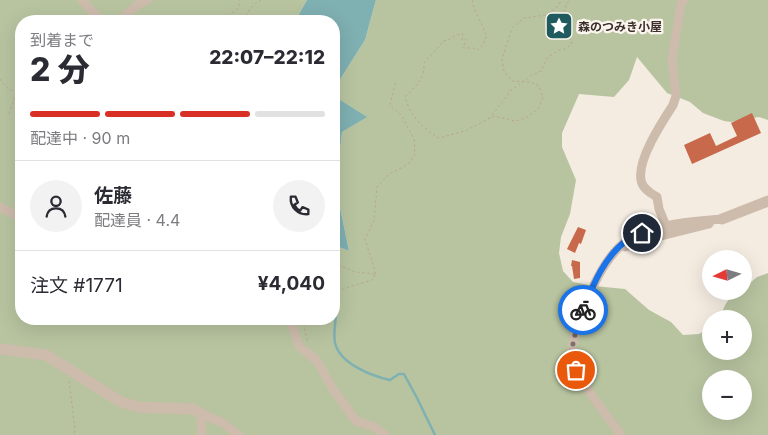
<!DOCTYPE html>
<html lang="ja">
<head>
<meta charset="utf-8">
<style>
	:root { --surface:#fff; --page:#f2f2f3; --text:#2b2b33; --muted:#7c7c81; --line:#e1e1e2; --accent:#d93025 }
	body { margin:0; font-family:Inter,"Noto Sans JP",sans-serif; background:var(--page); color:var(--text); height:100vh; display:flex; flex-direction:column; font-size:19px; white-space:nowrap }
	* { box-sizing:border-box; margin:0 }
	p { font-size:16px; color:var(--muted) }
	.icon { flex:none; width:28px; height:28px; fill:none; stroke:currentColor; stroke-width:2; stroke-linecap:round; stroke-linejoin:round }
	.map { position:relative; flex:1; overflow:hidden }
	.details { position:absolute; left:15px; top:15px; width:325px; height:310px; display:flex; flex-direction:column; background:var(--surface); border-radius:20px; box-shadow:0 5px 20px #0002 }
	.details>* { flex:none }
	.needle { width:32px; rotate:265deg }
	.buttons { position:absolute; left:702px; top:250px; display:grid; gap:10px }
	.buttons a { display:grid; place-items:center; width:50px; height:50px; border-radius:50%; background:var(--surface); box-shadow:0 5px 20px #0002; font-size:25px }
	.pin { position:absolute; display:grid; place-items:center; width:42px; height:42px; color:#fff; margin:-21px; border:2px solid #fff; border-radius:50%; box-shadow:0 1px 5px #0007 }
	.courier { position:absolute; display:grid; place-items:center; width:50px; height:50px; margin:-25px; border:4px solid #1a73e8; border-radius:50%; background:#fff; color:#222; box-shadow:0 1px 6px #0007 }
	.overview em { font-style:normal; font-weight:800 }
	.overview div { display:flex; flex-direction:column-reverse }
	.overview { display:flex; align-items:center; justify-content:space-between; height:85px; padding:0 15px }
	h1 { font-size:32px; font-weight:800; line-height:38px }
	.bar { display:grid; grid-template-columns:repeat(4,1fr); gap:8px 5px; align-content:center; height:60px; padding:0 15px }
	.bar i { height:6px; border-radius:4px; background:var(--line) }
	.bar .current { background:var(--accent) }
	.bar p { grid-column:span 4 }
	.line { display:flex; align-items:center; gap:12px; padding:0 15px; border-top:1px solid var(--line) }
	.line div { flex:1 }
	.round { display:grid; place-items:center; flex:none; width:52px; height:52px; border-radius:26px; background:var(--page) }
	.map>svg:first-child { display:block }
	.green { fill:#b8c4a0; fill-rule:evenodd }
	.water { fill:#7fb0b2 }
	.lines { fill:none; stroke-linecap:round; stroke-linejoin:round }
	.stream { stroke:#7fb0b2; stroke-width:2.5 }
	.building { fill:#c8694b }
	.path { stroke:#b9a596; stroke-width:1; stroke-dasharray:2.5 2.5; stroke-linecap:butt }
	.minor { stroke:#cdbbac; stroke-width:9 }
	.tertiary { stroke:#cdbbac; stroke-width:11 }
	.done { stroke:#7c716b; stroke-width:5; stroke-dasharray:0 9 }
	.route { stroke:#1a73e8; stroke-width:6 }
	.labels { text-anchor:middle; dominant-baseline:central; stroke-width:4.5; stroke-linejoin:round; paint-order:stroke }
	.poi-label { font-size:12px; font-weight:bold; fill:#3b302b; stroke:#fbf5ee; text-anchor:start }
</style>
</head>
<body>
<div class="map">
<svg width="768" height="435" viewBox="0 0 768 435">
	<rect width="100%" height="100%" fill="#f4ebe1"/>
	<path class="green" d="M0,0h307l-12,21h-274v298h313v-74l15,6 -13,-63 6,-56 24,-15 -32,-21v-7l31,-49 11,-40h392v120l-9,-3 -28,5 -7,-1 -21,-8 -13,-11 -23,-9 -30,-36 -8,23 -15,17 -35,-3 -17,39v14l14,33 -6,34 -9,23 -2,16 4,18 10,11 21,4 31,3 24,21 22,12 12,13 16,-1 12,-7v24h33v-32h-25c5,-11 10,-28 25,-28v-3l13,-11 11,-4v162h-768zM711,379h33v32h-33z"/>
	<g class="water">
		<path d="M307,0h69l-11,40 -31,49v-68h-39z"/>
		<path d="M334,96l33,21 -25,15 -6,56 13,63 -15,-6z"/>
	</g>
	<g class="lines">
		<path class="stream" d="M334,309l2,2c0,10 -3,22 -1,32 5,21 37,33 55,37l9,-6h5l13,24 18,37"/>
	</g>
	<g class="building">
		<path d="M752,113l9,20 -69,31 -8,-19 26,-12 6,13 21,-10 -6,-13z"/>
		<path d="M578,227l8,3 -5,14 -2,-1 -4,10 -8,-4z"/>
		<path d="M572,260l8,2v16l-6,1 -2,-13h-1z"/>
	</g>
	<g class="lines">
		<g class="path">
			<path d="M472,0l2,8 13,28 -3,4v4l-7,6 -4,-2h-10l3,-9 -4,1 1,-6c-8,-1 -13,7 -20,7 -5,9 -13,14 -19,22 1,17 -8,22 -19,34 4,17 19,33 34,41l26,-7 29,-15 21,5 11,-3 12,-9 5,-11 -4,-12 -9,-4 -18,-1 -8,-10 -2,-12 10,-31 12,-10 22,-3 11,-8 5,-7"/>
			<path d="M228,16l10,-8 2,-8"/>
			<path d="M245,21c1,-9 8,-17 16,-21"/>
			<path d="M0,79c5,8 11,13 21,14"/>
			<path d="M9,114l7,-20"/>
			<path d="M489,119l18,-23 3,-5 22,-16 9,-4 7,-14 11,-7 6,-1 6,-4 1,-4c-2,-2 -6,-6 -8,-9 -4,-10 0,-23 5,-32"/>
			<path d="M334,263l21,9 21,2 -4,6 -23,7 -15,6"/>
			<path d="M376,274l-11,-35 9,-18 3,-34 12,-13 18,-9 8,-10 -1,-16 -12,-23 -12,-11 6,-24"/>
			<path d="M307,319l-3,7 4,17"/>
			<path d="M69,381l6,48 -1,6"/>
		</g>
		<g class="minor">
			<path d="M82,0l19,21"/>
			<path d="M119,21l17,-15 11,-6"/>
			<path d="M0,207l21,11"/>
			<path d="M666,226l-7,-17 -2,-12c-7,-4 -15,-9 -16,-17 -4,-20 21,-58 32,-75l3,-9 -4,-36 9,-56 3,-4"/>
			<path d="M625,247l24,-8 60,-15"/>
			<path d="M290,319l9,27 18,15 16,28 23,32 18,6 11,8"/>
			<path d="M202,435l-1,-12 1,-9 21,9 16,12"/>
			<path d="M621,435c-12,-17 -49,-62 -50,-80 0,-15 10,-37 15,-51 8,-22 23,-53 44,-65 24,-15 64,-18 92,-20"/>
		</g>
		<g class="tertiary">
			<path d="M722,219l46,-18"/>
			<path d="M0,349l46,6 75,47 17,5 54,2 10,5"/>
		</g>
	</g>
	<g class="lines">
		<path class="done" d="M576,370l-5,-15 3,-17 9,-28"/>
		<path class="route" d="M583,310c10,-25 21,-53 44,-70 4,-3 10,-5 15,-7"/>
	</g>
	<defs>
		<g id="sight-square" transform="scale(1.4375)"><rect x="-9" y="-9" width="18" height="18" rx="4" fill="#1f5a5e" stroke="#fbf5ee"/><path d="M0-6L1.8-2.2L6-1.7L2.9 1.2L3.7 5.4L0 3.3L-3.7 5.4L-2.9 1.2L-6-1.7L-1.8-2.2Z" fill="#fff"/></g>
	</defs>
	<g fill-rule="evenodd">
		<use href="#sight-square" x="559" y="26"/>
	</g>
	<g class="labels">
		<g class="poi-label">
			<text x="578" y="26">森のつみき小屋</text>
		</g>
	</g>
</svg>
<div class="buttons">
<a><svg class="needle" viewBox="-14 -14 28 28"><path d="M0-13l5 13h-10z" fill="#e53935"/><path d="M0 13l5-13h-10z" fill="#7c7c81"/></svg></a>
<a>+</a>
<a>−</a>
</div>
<div class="pin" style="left:576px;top:370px;background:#ea580c"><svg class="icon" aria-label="bag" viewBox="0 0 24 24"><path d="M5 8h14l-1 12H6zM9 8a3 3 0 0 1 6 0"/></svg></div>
<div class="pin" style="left:642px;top:233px;background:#1f2937"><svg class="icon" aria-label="home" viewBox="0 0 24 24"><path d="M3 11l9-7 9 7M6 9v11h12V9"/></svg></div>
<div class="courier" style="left:583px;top:310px"><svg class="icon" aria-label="bike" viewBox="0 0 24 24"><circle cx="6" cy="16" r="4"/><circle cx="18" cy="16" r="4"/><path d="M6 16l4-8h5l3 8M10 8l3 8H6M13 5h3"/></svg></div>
<section class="details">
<div class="overview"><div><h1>2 分</h1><p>到着まで</p></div><em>22:07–22:12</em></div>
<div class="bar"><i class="current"></i><i class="current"></i><i class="current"></i><i></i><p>配達中 · 90 m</p></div>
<div class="line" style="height:90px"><a class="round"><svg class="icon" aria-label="person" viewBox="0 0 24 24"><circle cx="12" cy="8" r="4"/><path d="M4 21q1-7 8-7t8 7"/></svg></a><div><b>佐藤</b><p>配達員 · 4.4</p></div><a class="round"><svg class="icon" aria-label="phone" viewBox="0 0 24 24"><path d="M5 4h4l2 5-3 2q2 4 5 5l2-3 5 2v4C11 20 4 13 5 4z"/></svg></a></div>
<div class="line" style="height:65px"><div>注文 #1771</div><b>¥4,040</b></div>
</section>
</div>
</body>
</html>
